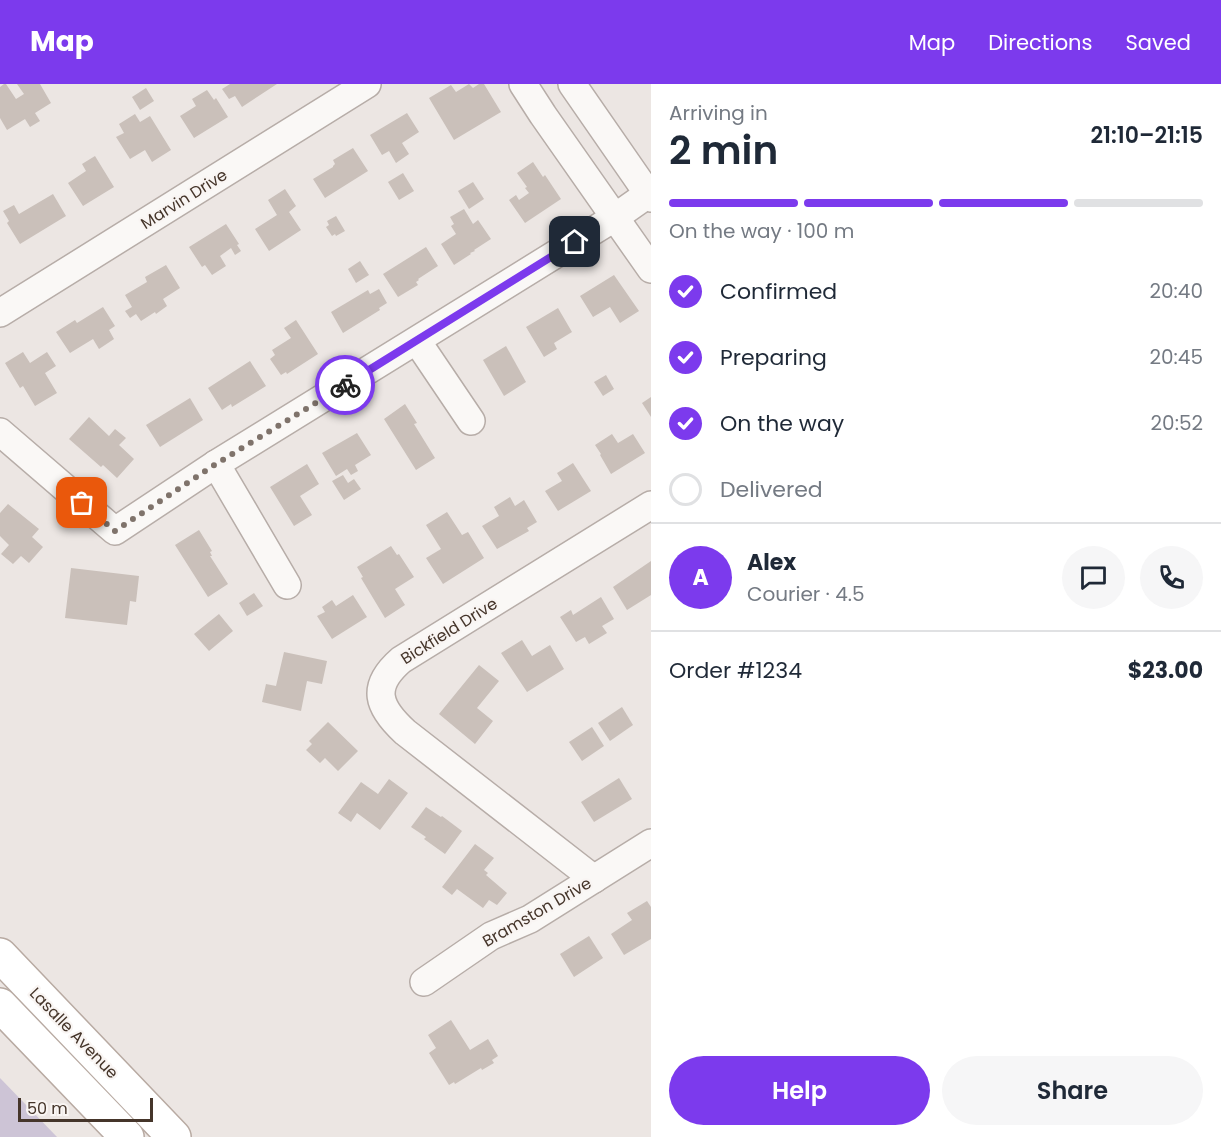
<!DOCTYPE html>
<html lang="en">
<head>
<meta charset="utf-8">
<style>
	:root { --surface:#fff; --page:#f6f6f7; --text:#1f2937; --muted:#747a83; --line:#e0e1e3; --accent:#7c3aed }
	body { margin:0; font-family:Poppins,sans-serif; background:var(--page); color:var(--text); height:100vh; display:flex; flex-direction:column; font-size:22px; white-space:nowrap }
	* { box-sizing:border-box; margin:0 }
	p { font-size:20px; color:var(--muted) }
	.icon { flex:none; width:33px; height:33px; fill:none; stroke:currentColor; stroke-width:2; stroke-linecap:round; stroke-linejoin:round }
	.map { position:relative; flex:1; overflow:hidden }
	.drawer { display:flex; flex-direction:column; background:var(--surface); width:570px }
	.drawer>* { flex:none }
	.scale { position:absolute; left:18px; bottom:15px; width:135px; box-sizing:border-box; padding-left:6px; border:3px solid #45352a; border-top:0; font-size:16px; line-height:21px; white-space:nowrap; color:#45352a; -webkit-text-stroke:4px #f9f5f3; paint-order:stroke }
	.pin { position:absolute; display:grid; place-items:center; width:51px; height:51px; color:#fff; margin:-26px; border-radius:12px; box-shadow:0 3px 9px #0006 }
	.courier { position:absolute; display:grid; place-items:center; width:60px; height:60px; margin:-30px; border:4px solid #7c3aed; border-radius:50%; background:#fff; color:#222; box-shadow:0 2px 8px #0007 }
	.overview em { font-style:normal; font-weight:600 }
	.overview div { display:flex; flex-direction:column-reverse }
	.overview { display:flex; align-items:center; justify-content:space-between; height:102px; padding:0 18px }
	h1 { font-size:39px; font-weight:600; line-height:45px }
	.bar { display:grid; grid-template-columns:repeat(4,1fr); gap:9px 6px; align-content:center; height:72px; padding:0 18px }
	.bar i { height:8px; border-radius:4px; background:var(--line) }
	.bar .active { background:var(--accent) }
	.bar p { grid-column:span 4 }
	.line { display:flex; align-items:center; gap:15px; padding:0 18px; border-top:2px solid var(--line) }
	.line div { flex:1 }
	.round { display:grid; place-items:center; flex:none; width:63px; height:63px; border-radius:32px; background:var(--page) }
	ol { padding:0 18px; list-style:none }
	li { display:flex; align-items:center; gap:18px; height:66px }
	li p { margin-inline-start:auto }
	li .icon { padding:6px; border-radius:50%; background:var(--accent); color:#fff; stroke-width:4 }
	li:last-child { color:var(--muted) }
	li i { width:33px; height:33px; border:3px solid var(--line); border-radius:50% }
	.action { display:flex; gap:12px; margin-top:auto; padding:12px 18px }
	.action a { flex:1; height:69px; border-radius:36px; background:var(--accent); color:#fff; font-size:24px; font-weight:600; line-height:69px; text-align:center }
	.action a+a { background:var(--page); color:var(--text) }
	header { display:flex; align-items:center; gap:36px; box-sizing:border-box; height:84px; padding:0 30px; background:var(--accent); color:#fff }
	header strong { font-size:28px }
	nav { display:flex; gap:33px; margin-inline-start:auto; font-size:21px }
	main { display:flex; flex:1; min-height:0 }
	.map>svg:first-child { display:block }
	.green { fill:#cdc4d6 }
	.building { fill:#cac0ba }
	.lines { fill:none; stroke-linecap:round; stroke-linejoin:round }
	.minor-casing { stroke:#b7ada8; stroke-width:30 }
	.major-casing { stroke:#b8aaa2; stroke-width:36 }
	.minor { stroke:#faf8f6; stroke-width:27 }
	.major { stroke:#fff; stroke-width:33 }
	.done { stroke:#7f736b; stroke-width:6; stroke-dasharray:0 10.8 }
	.route { stroke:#7c3aed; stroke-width:8 }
	.labels { text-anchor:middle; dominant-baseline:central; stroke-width:4.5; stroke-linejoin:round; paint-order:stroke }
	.street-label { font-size:16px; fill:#45352a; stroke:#f9f5f3 }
</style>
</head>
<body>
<header>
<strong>Map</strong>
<nav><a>Map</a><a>Directions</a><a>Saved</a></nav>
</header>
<main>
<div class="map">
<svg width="651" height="1053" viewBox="0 0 651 1053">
	<rect width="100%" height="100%" fill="#ece6e3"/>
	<path class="green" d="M0,994l57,59h-57z"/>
	<g class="building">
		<path d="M4,0h2l10,15 8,-5 -7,-10h23l11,19 -16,10 5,8 -10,6 -5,-8 -18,11 -7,-12v-31z"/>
		<path d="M230,0h47l-35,23 -7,-11 -6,3 -7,-10z"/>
		<path d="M469,0l4,4 6,-4h5l17,28 -47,28 -25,-42 22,-13 5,7z"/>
		<path d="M146,4l8,13 -14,9 -8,-13z"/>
		<path d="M207,6l7,10 2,-2 12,19 -34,21 -14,-22 16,-10 -4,-7z"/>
		<path d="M407,29l12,19 -17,11 7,11 -13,9 -7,-12 -7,4 -12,-20z"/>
		<path d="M135,30l5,8 10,-6 21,34 -19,12 -7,-12 -15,9 -14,-22 8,-4 -5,-9z"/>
		<path d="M353,64l15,23 -43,27 -12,-19 20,-12v-1l2,-2 -2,-4z"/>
		<path d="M95,72l19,31 -31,19 -15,-23 18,-12 -4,-7z"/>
		<path d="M533,78l10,15 2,-2 16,24 -36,24 -16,-23 7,-5 3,5 10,-7 -4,-5 2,-1 -10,-14z"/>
		<path d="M403,89l11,18 -15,9 -11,-18z"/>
		<path d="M473,98l11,17 -15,10 -11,-18z"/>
		<path d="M285,105l11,17 -7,6 12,18 -32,21 -14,-22 22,-14 -9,-15z"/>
		<path d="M53,110l13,22 -46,28 -13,-21 2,-2 -6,-10 11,-6 5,9z"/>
		<path d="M464,125l9,15 5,-4 13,19 -17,11 1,1 -5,2 1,1 -17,11 -13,-21 15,-10 -5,-8 3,-2 -4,-7z"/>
		<path d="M336,132l9,15 -9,5 -1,-2 -3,2 -6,-9 3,-2 -2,-4z"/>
		<path d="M226,140l13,20 -2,1 4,6 -6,4 -4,-7 -11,8 6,10 -14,9 -7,-10 -3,2 -13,-20z"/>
		<path d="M426,163l12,19 -20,13 1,1 -3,2 2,3 -20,12 -15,-23z"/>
		<path d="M360,177l9,14 -13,8 -8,-14z"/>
		<path d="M166,181l14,23 -17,11 4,7 -11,8 -1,-2 -14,9 -5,-7 -6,4 -5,-7 7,-4 -7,-12 22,-13 -2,-5z"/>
		<path d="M614,191l25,36 -19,12 -10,-16 -17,10 -13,-21z"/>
		<path d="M379,205l8,14 -8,5 1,2 -37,23 -12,-21 37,-22 2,4z"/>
		<path d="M103,223l12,19 -6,4 5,9 -15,10 -6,-10 -23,14 -14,-21 19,-12 2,3z"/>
		<path d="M558,224l14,24 -18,11 3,6 -13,8 -18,-30z"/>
		<path d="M296,236l22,34 -31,20 -1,-2 -5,3 -11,-16 5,-4 -3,-5 19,-12 -7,-10z"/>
		<path d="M506,262l20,36 -22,14 -21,-36z"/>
		<path d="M23,268l7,11 17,-11 9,14 -11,7 12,20 -22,13 -12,-20 -3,2 -15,-25z"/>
		<path d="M250,277l16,25 -34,21 -1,-3 -9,6 -14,-22z"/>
		<path d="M606,291l8,14 -11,7 -9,-14z"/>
		<path d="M651,313v20l-9,-14z"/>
		<path d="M190,314l13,22 -43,27 -14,-22z"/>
		<path d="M405,320l12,19 -3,1 21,34 -19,12 -32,-51z"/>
		<path d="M89,333l20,19 6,-7 11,9 -7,7 15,14 -17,19 -14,-13 -2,2 -32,-28z"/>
		<path d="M357,349l14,22 -16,10 3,6 -7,4 -4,-6 -11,7 -14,-23z"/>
		<path d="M612,350l6,9 15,-9 12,19 -34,21 -11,-19 1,-1 -6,-9z"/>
		<path d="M573,379l18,28 -33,20 -13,-20 17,-10 -5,-8z"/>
		<path d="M307,380l12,20 -19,12 12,19 -18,11 -24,-39z"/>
		<path d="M343,391l5,8 6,-4 7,10 -17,11 -12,-19z"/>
		<path d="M510,413l5,9 9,-6 13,22 -10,6 2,3 -32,18 -15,-23 17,-10 -5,-9z"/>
		<path d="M8,420l31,25 -7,8 11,10 -14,16 -8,-7 -8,8 -12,-10 8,-9 -9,-9v-23z"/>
		<path d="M447,428l15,23 6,-3 16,26 -41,26 -17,-26 15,-9 -15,-24z"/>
		<path d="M199,446l13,21 -2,1 2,4h-2l18,28 -20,13 -33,-52z"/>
		<path d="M391,462l6,9 2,-1 15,23 -19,12 10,16 -20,13 -24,-40 2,-1 -6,-10z"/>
		<path d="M651,477v34l-24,15 -14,-23z"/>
		<path d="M71,484l68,8 -3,26 -6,-1 -3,24 -62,-7z"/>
		<path d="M254,509l9,13 -16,10 -8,-13z"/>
		<path d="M353,511l14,22 -35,22 -15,-23 8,-4 -3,-5 10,-7 4,6z"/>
		<path d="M601,513l13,22 -12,7 5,7 -18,11 -4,-7 -9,5 -16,-25 11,-7 2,5z"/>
		<path d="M219,530l14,17 -24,20 -15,-17z"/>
		<path d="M522,556l10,16 18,-11 14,24 -37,23 -26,-39z"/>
		<path d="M284,568l43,9 -5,23 -15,-3 -6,30 -39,-9 4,-18 10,2z"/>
		<path d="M479,581l20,16 -22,27 16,13 -18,23 -36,-30z"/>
		<path d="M622,623l11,18 -23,16 -12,-18z"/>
		<path d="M328,638l30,29 -20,20 -13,-13 -5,5 -14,-13 6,-6 -3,-3z"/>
		<path d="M592,643l12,19 -22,15 -13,-19z"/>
		<path d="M619,694l13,21 -38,23 -13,-20z"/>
		<path d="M389,695l19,14 -28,37 -23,-17 -6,9 -13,-9 23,-31 17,12z"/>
		<path d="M426,723l15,10 1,-1 20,15 -17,23 -21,-15 2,-2 -15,-10z"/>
		<path d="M475,760l19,14 -10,12 4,3 -2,2 21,18 -10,12 -8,-5 -6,8 -26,-19 -5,6 -10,-8z"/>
		<path d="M647,817l4,6v32l-27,16 -13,-21 21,-14 -5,-7z"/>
		<path d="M589,852l14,22 -29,19 -14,-23z"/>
		<path d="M451,936l19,30 18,-11 10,17 -6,4 2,3 -12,7 -1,-2 -26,16 -1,-2 -5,3 -20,-32 7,-5 -8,-13z"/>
	</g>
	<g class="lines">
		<g class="minor-casing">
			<g id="minor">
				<path d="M523,0l20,31 108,154"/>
				<path d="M572,0l79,114"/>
				<path d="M0,229l367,-229"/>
				<path d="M417,257l54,80"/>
				<path d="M0,348l115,99 101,-67 398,-246 34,-24"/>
				<path d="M216,380l71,121"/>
				<path d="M594,795l-189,-147c-27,-25 -35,-45 -4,-72l250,-155"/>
				<path d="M424,898l67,-46 39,-17 121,-76"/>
			</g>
		</g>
		<g class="major-casing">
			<g id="major">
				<path d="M0,871l174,182"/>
				<path d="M0,921l127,132"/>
			</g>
		</g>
		<use href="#minor" class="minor"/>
		<use href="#major" class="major"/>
	</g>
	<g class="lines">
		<path class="done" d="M82,419l33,28 101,-67 129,-79"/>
		<path class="route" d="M345,301l230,-143"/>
	</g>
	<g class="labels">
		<g class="street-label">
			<text transform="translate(184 115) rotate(-32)">Marvin Drive</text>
			<text transform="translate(449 547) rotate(-32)">Bickfield Drive</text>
			<text transform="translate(537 828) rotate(-30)">Bramston Drive</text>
			<text transform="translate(74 949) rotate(46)">Lasalle Avenue</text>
		</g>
	</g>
</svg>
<div class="scale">50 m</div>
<div class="pin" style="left:82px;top:419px;background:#ea580c"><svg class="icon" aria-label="bag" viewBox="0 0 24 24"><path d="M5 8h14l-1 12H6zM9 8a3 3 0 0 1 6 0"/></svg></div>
<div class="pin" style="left:575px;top:158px;background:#1f2937"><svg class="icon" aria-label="home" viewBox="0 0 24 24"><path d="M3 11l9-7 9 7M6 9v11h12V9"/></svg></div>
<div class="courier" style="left:345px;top:301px"><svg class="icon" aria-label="bike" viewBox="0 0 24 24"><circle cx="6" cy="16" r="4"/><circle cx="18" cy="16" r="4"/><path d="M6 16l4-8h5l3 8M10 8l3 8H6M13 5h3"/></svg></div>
</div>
<section class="drawer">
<div class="overview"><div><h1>2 min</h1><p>Arriving in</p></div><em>21:10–21:15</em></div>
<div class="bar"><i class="active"></i><i class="active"></i><i class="active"></i><i></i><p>On the way · 100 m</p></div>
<ol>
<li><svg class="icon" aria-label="check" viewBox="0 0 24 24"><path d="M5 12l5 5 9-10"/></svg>Confirmed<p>20:40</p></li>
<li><svg class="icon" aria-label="check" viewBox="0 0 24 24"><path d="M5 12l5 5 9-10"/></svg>Preparing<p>20:45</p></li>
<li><svg class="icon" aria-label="check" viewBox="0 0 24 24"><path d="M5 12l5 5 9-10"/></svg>On the way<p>20:52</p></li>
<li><i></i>Delivered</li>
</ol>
<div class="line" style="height:108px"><b class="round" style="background:var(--accent);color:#fff">A</b><div><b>Alex</b><p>Courier · 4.5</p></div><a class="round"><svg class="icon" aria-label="chat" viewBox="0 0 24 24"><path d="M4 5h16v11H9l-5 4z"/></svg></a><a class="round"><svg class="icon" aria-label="phone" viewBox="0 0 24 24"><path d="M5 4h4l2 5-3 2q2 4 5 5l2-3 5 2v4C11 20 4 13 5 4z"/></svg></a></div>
<div class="line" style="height:78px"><div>Order #1234</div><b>$23.00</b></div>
<div class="action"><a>Help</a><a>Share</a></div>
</section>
</main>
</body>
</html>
